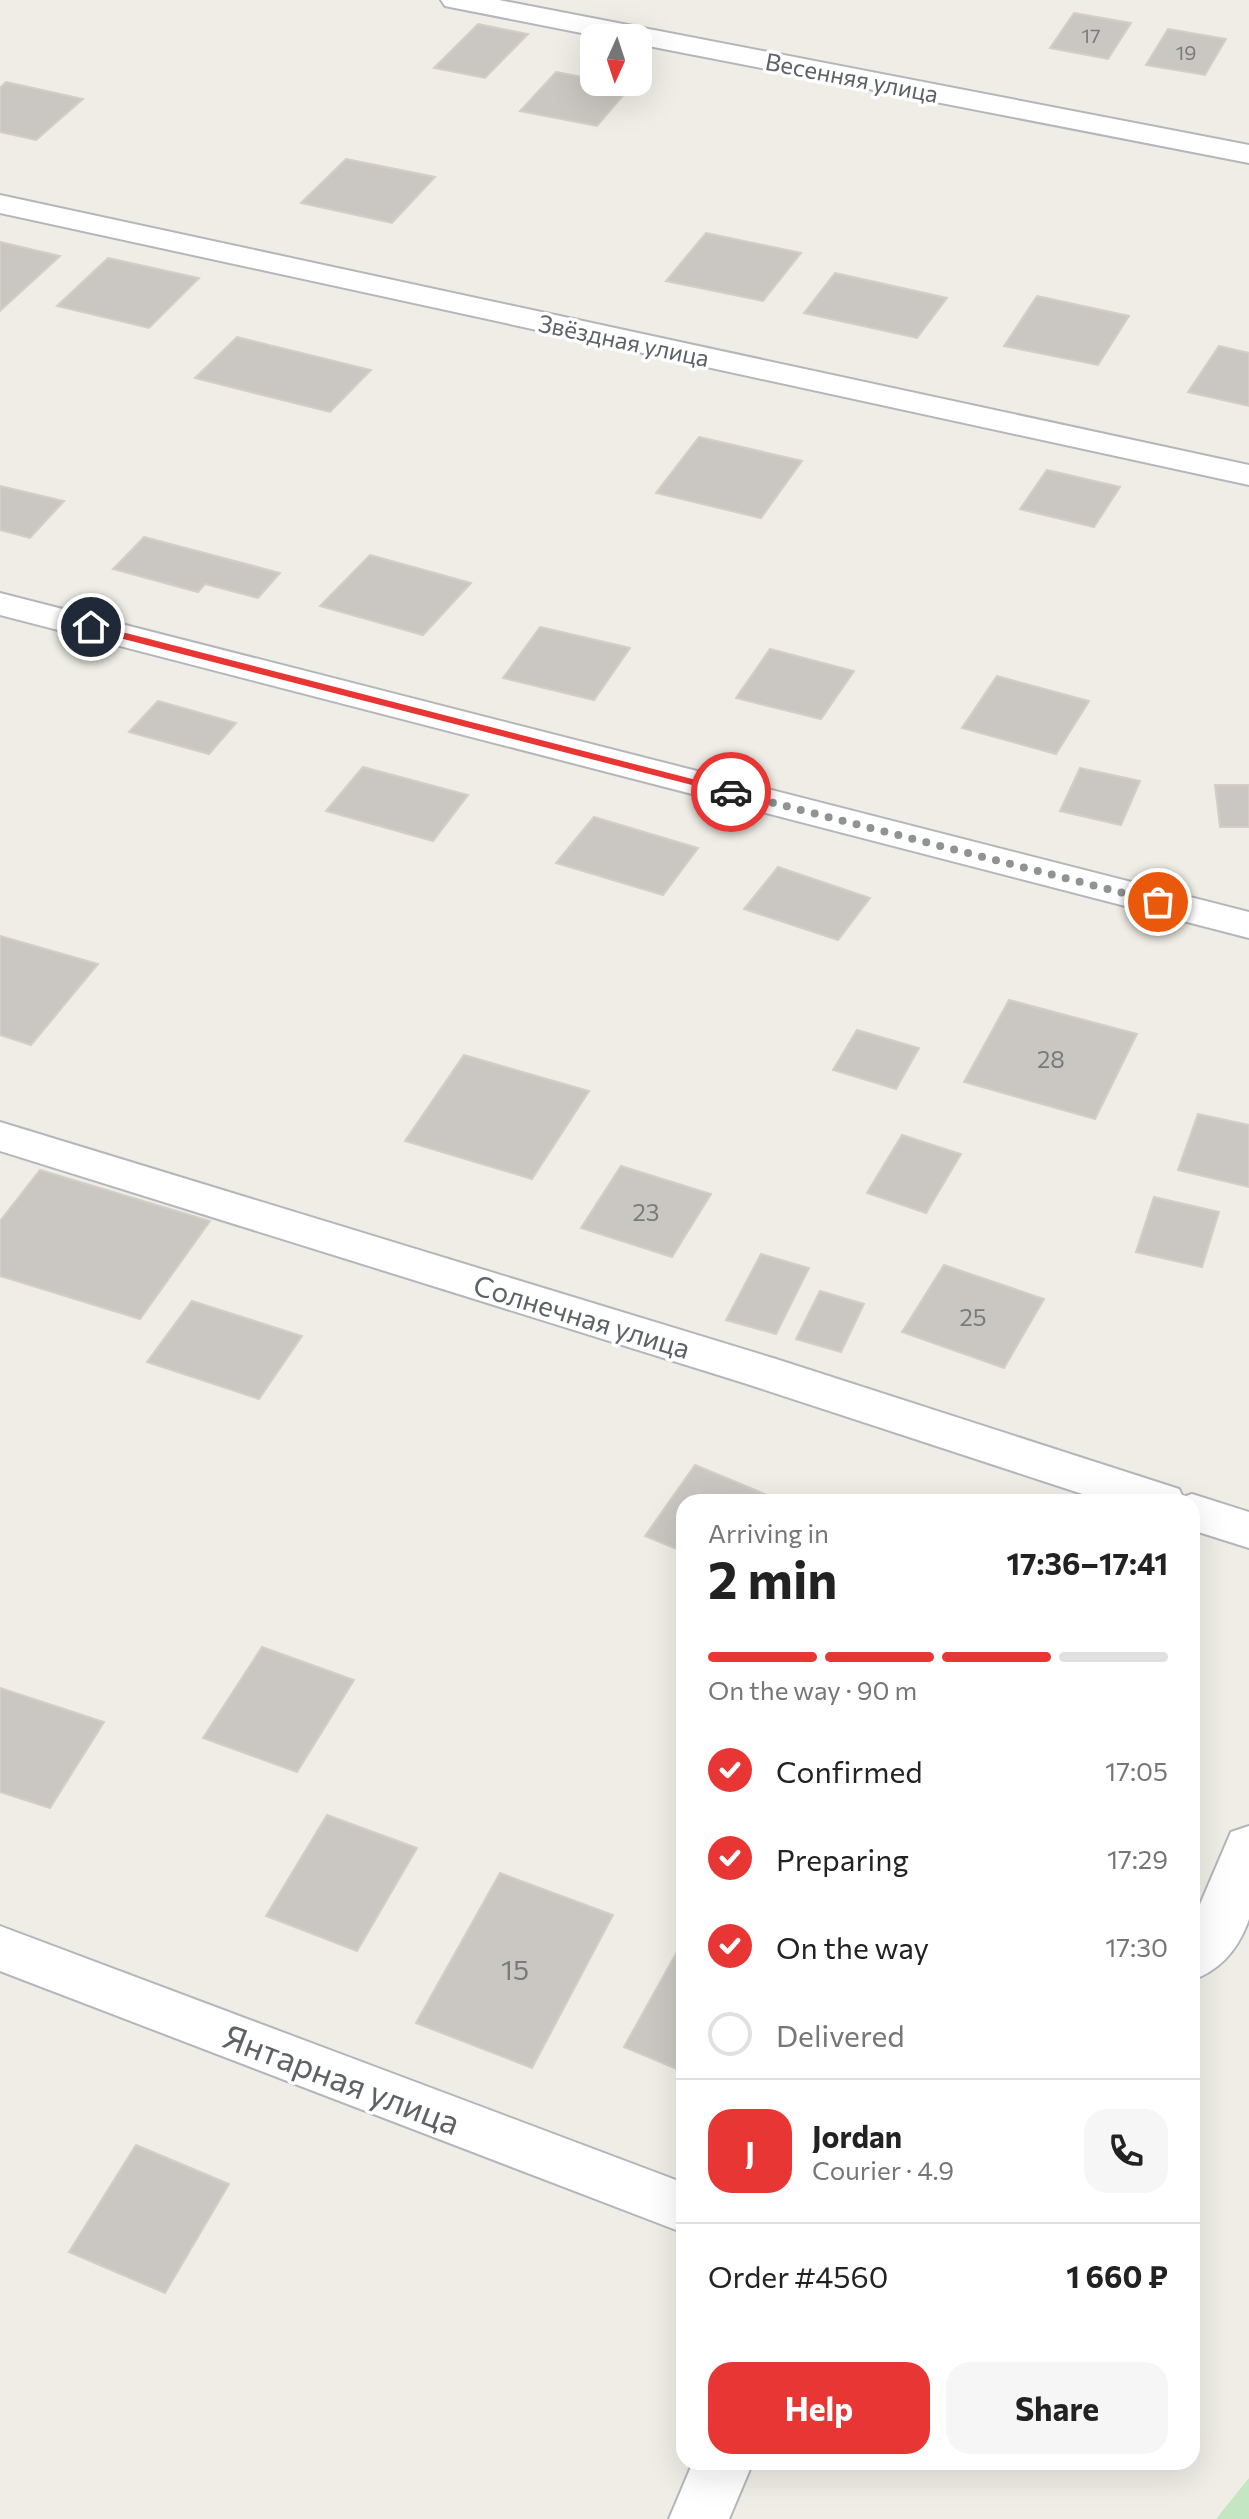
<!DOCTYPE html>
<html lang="en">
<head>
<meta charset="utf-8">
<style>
	:root { --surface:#fff; --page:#f6f6f6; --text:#222; --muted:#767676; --line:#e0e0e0; --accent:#e73634 }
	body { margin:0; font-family:Commissioner,sans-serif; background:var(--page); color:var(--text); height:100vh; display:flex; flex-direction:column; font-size:30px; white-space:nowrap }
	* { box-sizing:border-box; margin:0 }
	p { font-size:26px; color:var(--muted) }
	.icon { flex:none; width:44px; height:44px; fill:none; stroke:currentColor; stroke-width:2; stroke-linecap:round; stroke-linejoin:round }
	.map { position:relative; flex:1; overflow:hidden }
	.details { position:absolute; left:676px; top:1494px; width:524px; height:976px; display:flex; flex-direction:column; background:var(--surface); border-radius:24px; box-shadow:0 8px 32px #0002 }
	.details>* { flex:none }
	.needle { width:52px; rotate:183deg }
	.controls { position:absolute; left:580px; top:24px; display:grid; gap:16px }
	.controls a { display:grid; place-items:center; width:72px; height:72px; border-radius:16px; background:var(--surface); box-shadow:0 8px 32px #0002; font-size:40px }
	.pin { position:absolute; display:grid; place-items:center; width:68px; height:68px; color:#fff; margin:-34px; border:4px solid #fff; border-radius:50%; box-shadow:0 2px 8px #0007 }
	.courier { position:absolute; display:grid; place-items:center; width:80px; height:80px; margin:-40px; border:6px solid #e73634; border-radius:50%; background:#fff; color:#222; box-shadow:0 2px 10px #0007 }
	.headline em { font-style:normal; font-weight:700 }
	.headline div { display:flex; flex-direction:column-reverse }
	.headline { display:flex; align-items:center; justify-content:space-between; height:136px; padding:0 32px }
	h1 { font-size:52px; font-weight:700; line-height:60px }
	.bar { display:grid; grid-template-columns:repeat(4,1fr); gap:12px 8px; align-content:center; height:96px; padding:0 32px }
	.bar i { height:10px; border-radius:6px; background:var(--line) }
	.bar .current { background:var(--accent) }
	.bar p { grid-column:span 4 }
	.line { display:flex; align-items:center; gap:20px; padding:0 32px; border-top:2px solid var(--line) }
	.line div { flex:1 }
	.round { display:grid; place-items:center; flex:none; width:84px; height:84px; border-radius:24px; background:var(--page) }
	ol { padding:0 32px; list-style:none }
	li { display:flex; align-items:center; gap:24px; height:88px }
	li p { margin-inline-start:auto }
	li .icon { padding:8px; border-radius:50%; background:var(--accent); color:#fff; stroke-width:4 }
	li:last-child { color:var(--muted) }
	li i { width:44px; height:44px; border:4px solid var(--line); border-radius:50% }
	.cta { display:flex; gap:16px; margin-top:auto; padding:16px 32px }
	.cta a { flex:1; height:92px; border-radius:24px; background:var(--accent); color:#fff; font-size:32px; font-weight:700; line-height:92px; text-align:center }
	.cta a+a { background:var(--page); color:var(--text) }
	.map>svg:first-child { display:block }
	.green { fill:#c5e6c3 }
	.building { fill:#cac7c3; stroke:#d4cec4; stroke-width:2 }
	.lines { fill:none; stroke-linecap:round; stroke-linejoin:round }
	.minor-casing { stroke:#b3b6ba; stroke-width:4 }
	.minor { fill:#fff; fill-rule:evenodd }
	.route { fill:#e73634 }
	.done { stroke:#909393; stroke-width:8; stroke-dasharray:0 14.4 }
	.labels { text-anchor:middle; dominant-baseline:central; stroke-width:7; stroke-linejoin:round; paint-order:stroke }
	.far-number-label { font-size:20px; fill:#787b7d }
	.far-street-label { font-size:24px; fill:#5d6266; stroke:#fff }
	.number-label { font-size:24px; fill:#787b7d }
	.street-label { font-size:28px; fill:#5d6266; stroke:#fff }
	.near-number-label { font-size:28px; fill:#787b7d }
	.near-street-label { font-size:34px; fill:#5d6266; stroke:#fff }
</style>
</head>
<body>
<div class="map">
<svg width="1249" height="2519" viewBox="0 0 1249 2519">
	<rect width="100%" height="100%" fill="#efede6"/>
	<path class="green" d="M1249,2478v41h-33z"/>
	<g class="building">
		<path d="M1074,13l57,10 -23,36 -58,-11z"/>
		<path d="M478,24l50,10 -43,44 -51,-10z"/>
		<path d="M1168,29l58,10 -21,36 -59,-10z"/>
		<path d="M556,72l38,7v3l37,4 -34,40 -77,-15z"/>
		<path d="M6,82l77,17 -47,41 -36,-8v-44z"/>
		<path d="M346,159l89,18 -43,46 -91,-20z"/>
		<path d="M706,233l95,20 -38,48 -97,-20z"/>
		<path d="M0,242l60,14 -60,55z"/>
		<path d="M108,258l91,20 -50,50 -92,-22z"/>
		<path d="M835,273l112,25 -30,40 -113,-25z"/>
		<path d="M1037,296l92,20 -31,49 -94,-19z"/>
		<path d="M237,337l134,33 -41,42 -135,-34z"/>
		<path d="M1219,346l30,7v53l-61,-14z"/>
		<path d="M699,437l103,24 -41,57 -105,-25z"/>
		<path d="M1047,470l73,17 -26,40 -74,-18z"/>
		<path d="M0,486l64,15 -34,37 -30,-8z"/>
		<path d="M144,537l136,36 -22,25 -53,-14 -7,8 -85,-23z"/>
		<path d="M370,555l101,28 -48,52 -103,-29z"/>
		<path d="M540,627l90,21 -36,52 -91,-22z"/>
		<path d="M770,649l84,22 -33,48 -85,-21z"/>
		<path d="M997,676l92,25 -33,53 -94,-26z"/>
		<path d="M158,701l78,22 -27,31 -80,-22z"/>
		<path d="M363,767l105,28 -35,46 -107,-30z"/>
		<path d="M1080,768l60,13 -19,44 -61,-14z"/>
		<path d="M1215,785h34v42h-29z"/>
		<path d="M594,817l104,31 -35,47 -107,-32z"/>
		<path d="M778,867l92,31 -32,42 -94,-31z"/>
		<path d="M0,936l98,28 -67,81 -31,-10z"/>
		<path d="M1009,1000l128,34 -42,85 -131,-37z"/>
		<path d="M857,1030l62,18 -23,41 -63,-19z"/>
		<path d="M464,1055l125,36 -57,88 -127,-38z"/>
		<path d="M1198,1114l51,11v62l-71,-17z"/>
		<path d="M902,1135l59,19 -35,59 -59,-20z"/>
		<path d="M621,1166l90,28 -39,63 -91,-29z"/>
		<path d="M40,1170l170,51 -70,98 -140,-43v-55z"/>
		<path d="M1154,1197l65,15 -17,55 -66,-15z"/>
		<path d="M761,1254l48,14 -33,66 -50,-14z"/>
		<path d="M944,1265l100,34 -40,69 -102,-36z"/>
		<path d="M820,1291l44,13 -23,48 -45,-13z"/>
		<path d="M192,1301l110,35 -43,63 -112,-37z"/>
		<path d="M695,1465l89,37h-100v50l-39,-16z"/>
		<path d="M262,1647l92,33 -57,92 -94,-34z"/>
		<path d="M0,1688l104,34 -54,86 -50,-16z"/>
		<path d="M327,1815l90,33 -60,103 -91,-35z"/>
		<path d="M500,1873l113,42 -81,153 -116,-45z"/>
		<path d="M684,1939v133l-60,-25z"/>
		<path d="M136,2145l93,39 -64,109 -96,-41z"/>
	</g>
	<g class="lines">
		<g class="minor-casing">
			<g id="minor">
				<path d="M441,0h58l750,145v18l-611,-119v-6h-31l-152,-30 -10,-2z"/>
				<path d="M0,195l1249,270v20l-1249,-272z"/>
				<path d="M0,593l1249,319v26l-1249,-323z"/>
				<path d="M0,1122l776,237 403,130 4,8 9,-3 57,18v36l-57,-18v-28h-85l-363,-119 -744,-232z"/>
				<path d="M1249,1826v93c-10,29 -28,51 -57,61v-57l39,-91z"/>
				<path d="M0,1926l684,257v50l-684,-262z"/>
				<path d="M693,2462h60l-24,57h-60z"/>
			</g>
		</g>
		<use href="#minor" class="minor"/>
	</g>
	<path class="route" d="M91,624l644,166 2,2 -6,3 -643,-165z"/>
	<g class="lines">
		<path class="done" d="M731,792l427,110"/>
	</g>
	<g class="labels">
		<g class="far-number-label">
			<text x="1091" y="35">17</text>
			<text x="1186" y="52">19</text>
		</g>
		<g class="far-street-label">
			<text transform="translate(852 77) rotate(11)">Весенняя улица</text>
			<text transform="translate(624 340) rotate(12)">Звёздная улица</text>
		</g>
		<g class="number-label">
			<text x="1051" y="1058">28</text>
			<text x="646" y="1211">23</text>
			<text x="973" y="1316">25</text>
		</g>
		<g class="street-label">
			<text transform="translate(582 1316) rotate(17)">Солнечная улица</text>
		</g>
		<g class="near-number-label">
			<text x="515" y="1969">15</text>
		</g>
		<g class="near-street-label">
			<text transform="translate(342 2078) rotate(21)">Янтарная улица</text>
		</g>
	</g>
</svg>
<div class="controls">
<a><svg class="needle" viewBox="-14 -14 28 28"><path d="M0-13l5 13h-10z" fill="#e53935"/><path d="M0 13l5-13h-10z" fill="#767676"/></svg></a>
</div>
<div class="pin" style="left:1158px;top:902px;background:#ea580c"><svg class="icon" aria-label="bag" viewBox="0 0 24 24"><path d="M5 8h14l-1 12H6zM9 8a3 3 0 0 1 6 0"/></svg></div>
<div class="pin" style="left:91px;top:627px;background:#1f2937"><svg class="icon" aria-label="home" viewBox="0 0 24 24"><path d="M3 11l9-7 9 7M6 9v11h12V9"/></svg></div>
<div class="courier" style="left:731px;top:792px"><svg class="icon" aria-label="car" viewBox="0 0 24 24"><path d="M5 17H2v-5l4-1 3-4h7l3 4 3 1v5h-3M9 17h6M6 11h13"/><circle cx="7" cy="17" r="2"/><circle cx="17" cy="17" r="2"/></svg></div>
<section class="details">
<div class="headline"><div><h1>2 min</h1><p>Arriving in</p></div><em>17:36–17:41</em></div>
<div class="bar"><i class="current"></i><i class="current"></i><i class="current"></i><i></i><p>On the way · 90 m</p></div>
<ol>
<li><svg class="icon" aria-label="check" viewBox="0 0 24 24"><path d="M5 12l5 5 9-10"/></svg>Confirmed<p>17:05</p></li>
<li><svg class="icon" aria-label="check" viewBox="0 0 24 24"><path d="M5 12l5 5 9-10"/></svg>Preparing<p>17:29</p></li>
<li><svg class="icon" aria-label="check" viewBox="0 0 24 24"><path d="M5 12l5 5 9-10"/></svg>On the way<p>17:30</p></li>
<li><i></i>Delivered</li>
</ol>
<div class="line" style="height:144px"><b class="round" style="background:var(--accent);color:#fff">J</b><div><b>Jordan</b><p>Courier · 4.9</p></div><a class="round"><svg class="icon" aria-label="phone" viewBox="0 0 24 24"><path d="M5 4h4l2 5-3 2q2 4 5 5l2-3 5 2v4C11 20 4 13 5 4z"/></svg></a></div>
<div class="line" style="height:104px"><div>Order #4560</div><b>1 660 ₽</b></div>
<div class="cta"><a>Help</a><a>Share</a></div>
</section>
</div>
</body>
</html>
